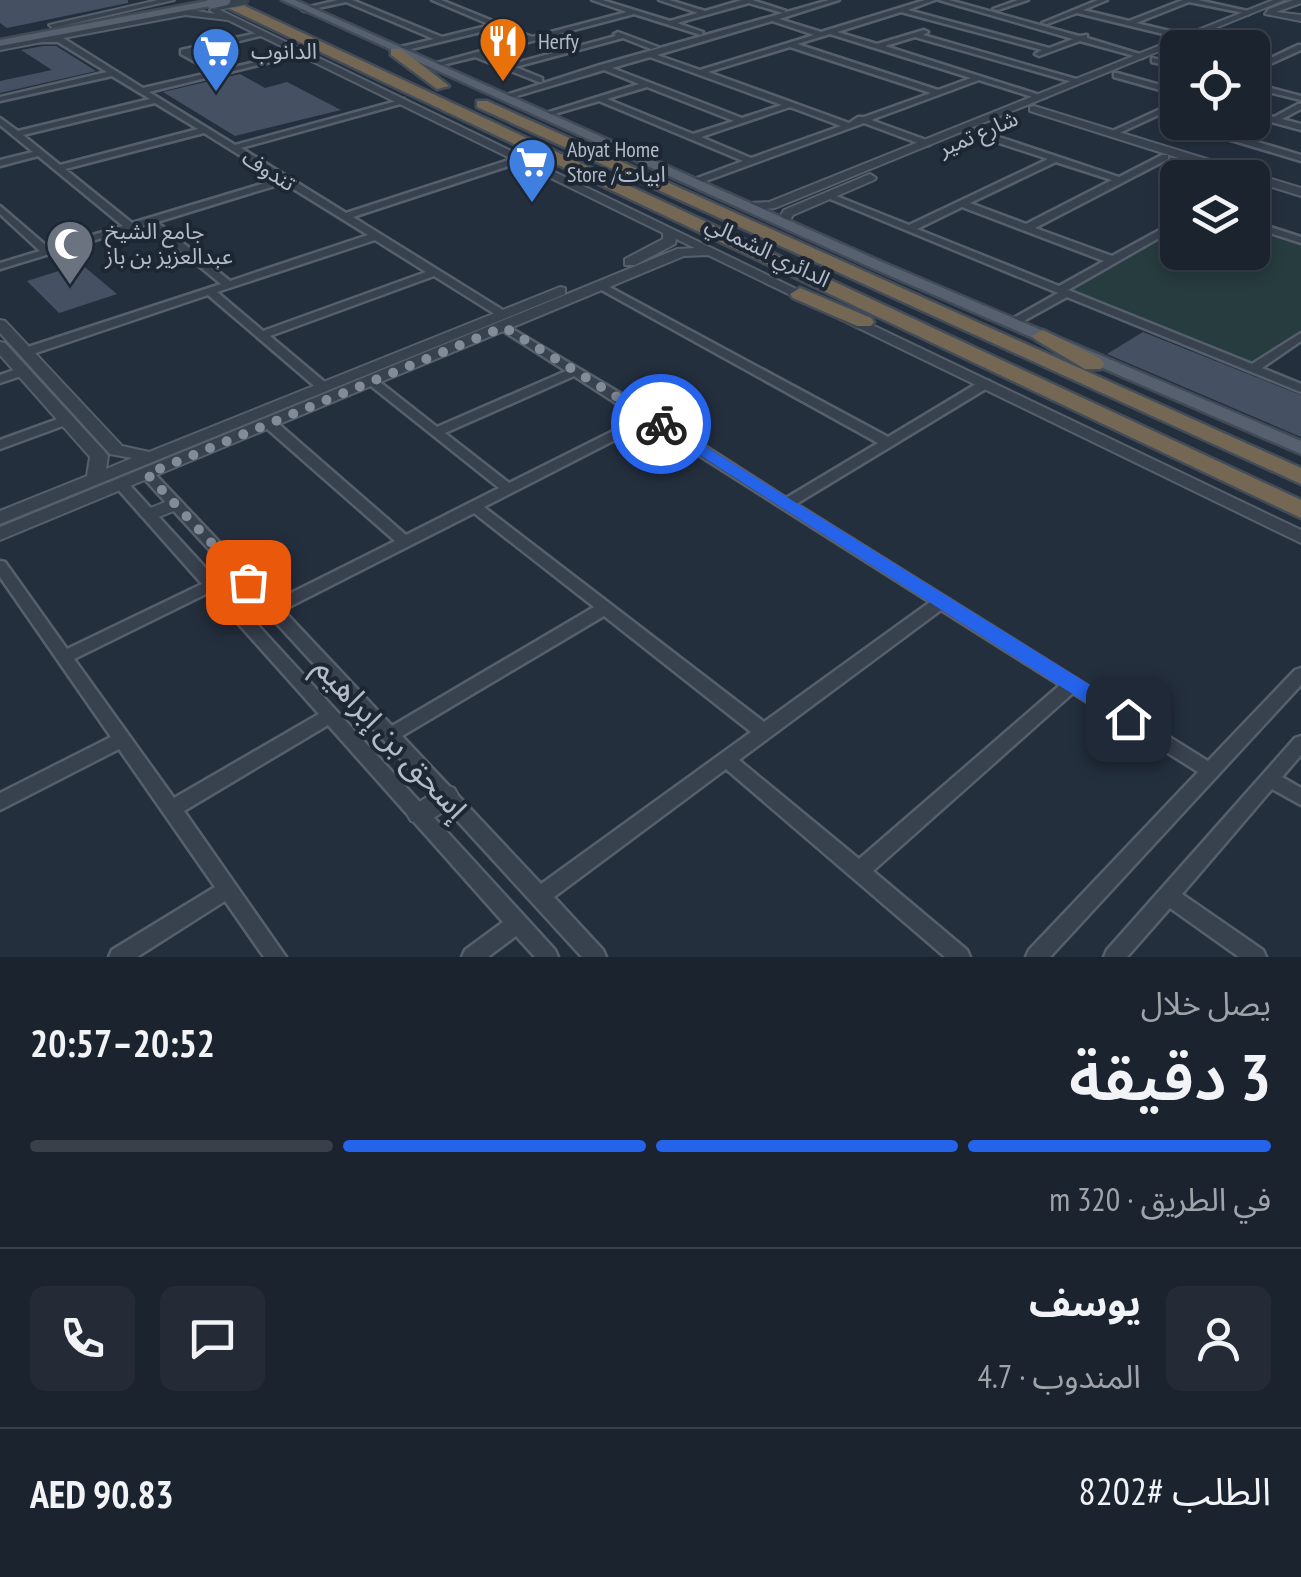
<!DOCTYPE html>
<html lang="ar">
<head>
<meta charset="utf-8">
<style>
	:root { --surface:#1b232e; --page:#242b36; --text:#f1f3f6; --muted:#a0a4aa; --line:#39404a; --accent:#2563eb }
	body { margin:0; font-family:"PT Sans Narrow","Noto Sans Arabic",sans-serif; background:var(--page); color:var(--text); direction:rtl; height:100vh; display:flex; flex-direction:column; font-size:38px; white-space:nowrap }
	* { box-sizing:border-box; margin:0 }
	p { font-size:32px; color:var(--muted) }
	.icon { flex:none; width:55px; height:55px; fill:none; stroke:currentColor; stroke-width:2; stroke-linecap:round; stroke-linejoin:round }
	.map { position:relative; height:957px; overflow:hidden; direction:ltr }
	.drawer { display:flex; flex-direction:column; background:var(--surface); flex:1 }
	.drawer>* { flex:none }
	.tools { position:absolute; left:1160px; top:30px; display:grid; gap:20px }
	.tools a { display:grid; place-items:center; width:110px; height:110px; border-radius:15px; background:var(--surface); box-shadow:0 5px 15px #0003,0 0 0 2px var(--line); font-size:50px }
	.pin { position:absolute; display:grid; place-items:center; width:85px; height:85px; color:#fff; margin:-42px; border-radius:20px; box-shadow:0 5px 15px #0006 }
	.courier { position:absolute; display:grid; place-items:center; width:100px; height:100px; margin:-50px; border:8px solid #2563eb; border-radius:50%; background:#fff; color:#222; box-shadow:0 2px 12px #0007 }
	.overview em { font-style:normal; font-weight:600 }
	.overview div { display:flex; flex-direction:column-reverse }
	.overview { display:flex; align-items:center; justify-content:space-between; height:170px; padding:0 30px }
	h1 { font-size:65px; font-weight:600; line-height:75px }
	.bar { display:grid; grid-template-columns:repeat(4,1fr); gap:15px 10px; align-content:center; height:120px; padding:0 30px }
	.bar i { height:12px; border-radius:8px; background:var(--line) }
	.bar .selected { background:var(--accent) }
	.bar p { grid-column:span 4 }
	.line { display:flex; align-items:center; gap:25px; padding:0 30px; border-top:2px solid var(--line) }
	.line div { flex:1 }
	.round { display:grid; place-items:center; flex:none; width:105px; height:105px; border-radius:15px; background:var(--page) }
	.map>svg:first-child { display:block }
	.green { fill:#263c3f }
	.building { fill:#455162 }
	.lines { fill:none; stroke-linecap:round; stroke-linejoin:round }
	.minor-casing { stroke:#565f6c; stroke-width:5 }
	.tertiary-casing { stroke:#565f6c; stroke-width:4 }
	.primary-casing { stroke:#414a57; stroke-width:5 }
	.motorway-casing { stroke:#434c59; stroke-width:5 }
	.minor { fill:#38414e; fill-rule:evenodd }
	.tertiary { fill:#38414e; fill-rule:evenodd }
	.primary { fill:#56606e; fill-rule:evenodd }
	.motorway { fill:#746855; fill-rule:evenodd }
	.tertiary-bridge-casing { stroke:#565f6c; stroke-width:11; stroke-linecap:butt }
	.primary-bridge-casing { stroke:#414a57; stroke-width:14; stroke-linecap:butt }
	.tertiary-bridge { stroke:#38414e; stroke-width:9 }
	.primary-bridge { stroke:#56606e; stroke-width:11 }
	.route { fill:#2563eb }
	.done { stroke:#828b98; stroke-width:10; stroke-dasharray:0 18 }
	.labels { text-anchor:middle; dominant-baseline:central; stroke-width:8; stroke-linejoin:round; paint-order:stroke }
	.far-poi-label { font-size:22px; fill:#b4bcc9; stroke:#1d2633; text-anchor:start }
	.far-street-label { font-size:22px; fill:#b4bcc9; stroke:#1d2633 }
	.near-street-label { font-size:32px; fill:#b4bcc9; stroke:#1d2633 }
</style>
</head>
<body>
<div class="map">
<svg width="1301" height="957" viewBox="0 0 1301 957">
	<rect width="100%" height="100%" fill="#242f3e"/>
	<path class="green" d="M1253,226l48,17v87l-51,36 -182,-76 109,-61 1,23h74z"/>
	<g class="building">
		<path d="M0,0h128v3l-121,25 -7,-5z"/>
		<path d="M43,46h13l40,25 -96,22v-12l52,-11 -31,-20z"/>
		<path d="M240,74l25,14 22,-6 54,28 -106,26 -72,-44z"/>
		<path d="M81,264l36,30 -58,19 -32,-32z"/>
		<path d="M1143,332l158,63v42l-194,-83z"/>
	</g>
	<g class="lines">
		<g class="minor-casing">
			<g id="minor">
				<path d="M338,0h14l90,37 49,-12 -59,-25h9l91,37 95,-25 -35,-12h10l68,21 28,-8 -39,-13h10l36,11 37,-11h10l34,11 -3,2 -34,-10 -72,20 26,9 -2,3 -67,-21 -151,40 25,11 108,-29 -2,-2 4,-2 40,15 -7,2 -28,-11 -108,29 27,11v4h-3l-64,-25 -45,11 -4,-2 99,-27 -28,-11 -102,25h-3v-4l42,-10 -88,-37 -42,9 -3,-2z"/>
				<path d="M829,0h10l-60,19 42,13 104,-32h10l-27,10 141,38 24,-9 -134,-39h10l130,36 8,-1v3l59,18 -4,2 -62,-17 -41,15 -4,-2 7,-4 -141,-38 -64,20 40,12 47,-14 4,2 -5,3 160,46 -7,2 -161,-46 -30,9 161,51 -7,2 -60,-19 -108,40 58,21v4h-6l-59,-22 -169,62 -5,-3 2,-2 51,-19 -144,-60 -55,16 -4,-2 99,-31 -35,-14 -97,29 -7,-2 100,-32zM772,21l42,14 -114,35 -43,-15zM830,34l141,44 -33,12 -141,-46zM790,47l141,46 -67,24h-6l-9,6 -141,-51zM650,57l132,48 -40,13 -130,-50zM647,87l87,34 -41,13 -86,-35zM790,107l51,19 -90,32 -50,-21z"/>
				<path d="M1018,0h10l-30,10 -5,-1z"/>
				<path d="M1098,0h9l-24,10 46,11 54,-21h15l54,12 -3,2 -60,-12 -53,21 55,13 -3,4 -111,-27 -30,11 -5,-1z"/>
				<path d="M262,32l2,3 -74,18 31,17 82,-19 4,2 -158,39 86,53 169,-46v4l-163,45 105,65 172,-56h6v4l-171,56 153,95v4h-8l-64,-40 -164,60 57,48 2,3 -6,4 -4,-1 -111,-95 -178,60h-8l-2,-3 2,-3 199,-65 -73,-60 -148,45v-6l40,-12 -40,-37v-8l49,42 74,-22 -85,-70 -38,10v-6l33,-8 -33,-27v-7l18,13 132,-32 -38,-23 -112,25v-4l107,-25 -49,-30h-20v-4h25l80,50 70,-16 -32,-18v-4zM155,103l43,26 -138,36 -37,-30zM204,133l74,46 -146,44 -67,-54zM284,183l84,52 -138,46 -73,-59zM375,240l51,32 -163,59 -46,-39z"/>
				<path d="M1298,45h3v5l-49,22v-5z"/>
				<path d="M1152,58l26,6v4l-26,-6z"/>
				<path d="M1117,73l61,17v5l-64,-18v-4z"/>
				<path d="M1252,83l49,13v4l-49,-12z"/>
				<path d="M1178,101v5l-63,29 -7,-2z"/>
				<path d="M1298,104h3v5l-19,10 19,5v6l-49,-13v-5l22,5z"/>
				<path d="M1178,120v2h13l110,33v6l-124,-37z"/>
				<path d="M978,130l141,47 43,-22h6v4l-133,69 77,28 66,-36v7l-110,63 184,74 49,-31v8l-39,27 39,16v8l-234,-95 -49,27h-8v-4l48,-27 -235,-97 8,-2 78,31 139,-66 -73,-24v-4zM1056,162l56,18 -86,44 -56,-21zM962,207l142,54 -45,25 -142,-57z"/>
				<path d="M1252,221l49,16v6l-49,-16z"/>
				<path d="M602,283l286,154 93,-56h8l2,3 -2,3 -193,117 412,257 87,-91 6,-2v17l-251,272h-24l3,-7 169,-178 -125,-79 -200,178 94,79 3,7h-25l-219,-188 -172,128 49,53 3,7h-24l-442,-483 7,-4 5,1 123,130 120,-60 -131,-115 -1,-3 1,-3h10l132,115 93,-47 -133,-106 2,-3h8l61,48 129,-56 -66,-42v-4l4,-1 151,90 131,84 92,-55 -280,-155v-4zM574,376l65,42 -130,65 -64,-50zM648,423l282,179 -166,120 -280,-215zM474,513l120,94 -202,119 -109,-116zM941,610l119,75 -201,174 -120,-99zM604,616l147,116 -210,152 -139,-148z"/>
				<path d="M23,367l6,4 -2,3 -27,9v-8z"/>
				<path d="M66,416l5,1 1,3 -1,3 -71,26v-9z"/>
				<path d="M121,480l5,1 399,436 30,33 3,7h-23l-19,-21 -28,21h-26l3,-7 38,-28 -175,-197 -144,86 102,146h-22l-39,-56 -88,56h-28l3,-7 103,-63 -96,-138 -119,61v-17l111,-56 -111,-160v-16l5,1 62,87 135,-65 -86,-97 -2,-3 2,-3zM210,592l109,122 -145,84 -100,-139z"/>
				<path d="M1301,736v19l-19,22 19,11v17l-29,-16 -90,105 81,56 3,7h-27l-69,-49 -43,49h-23l3,-7 188,-212z"/>
			</g>
		</g>
		<g class="tertiary-casing">
			<g id="tertiary">
				<path d="M158,0h16l-121,28 -4,-3z"/>
				<path d="M1273,0h11l-509,208 -25,3 -6,-4 6,-4 19,-1z"/>
				<path d="M1293,0h8v3l-25,9 25,3v6l-36,-7 4,-5z"/>
				<path d="M217,3l7,2 -4,5 599,290 -2,3h-10l-99,-48 -24,1 -684,284v-13l677,-278 18,-1 -19,-9 -1,5 -40,21h-10v-6l38,-20v-6l-435,-213 -43,-5 -185,35v-6l185,-35 30,5 -5,-4z"/>
				<path d="M1034,106l267,82v8l-49,-15v-3h-10l-212,-67v-4z"/>
				<path d="M870,174l6,4 -2,2 -81,35 -6,10 -10,-3 7,-12z"/>
				<path d="M560,287l5,1v6l-565,230v-13l87,-35 3,-19 -90,-102v-13l5,1 100,109 3,4 -2,13 26,-11 -22,-4 -110,-121v-13l5,1 117,125 27,6z"/>
				<path d="M845,312l456,218v13l-461,-224v-6z"/>
				<path d="M175,498l9,6 -3,4 -32,13 -9,-6 3,-4z"/>
				<path d="M446,785l8,3 4,7c-8,14 -31,32 -47,26l-4,-7 4,-7z"/>
			</g>
		</g>
		<g class="primary-casing">
			<g id="primary">
				<path d="M212,0l3,5 -215,41v-6z"/>
				<path d="M282,0h13l587,262 419,179v13l-429,-186z"/>
			</g>
		</g>
		<g class="motorway-casing">
			<g id="motorway">
				<path d="M226,1h8l1067,499v18l-1075,-511z"/>
				<path d="M391,49h10l48,37 -12,3 -46,-34z"/>
				<path d="M477,101h10l814,367v16l-824,-377z"/>
				<path d="M800,288l71,30 3,4 -3,4h-14l-64,-28 -3,-4z"/>
				<path d="M1043,330l58,29 3,5 -3,5h-16l-49,-29 -4,-4z"/>
			</g>
		</g>
		<use href="#minor" class="minor"/>
		<use href="#tertiary" class="tertiary"/>
		<use href="#primary" class="primary"/>
		<use href="#motorway" class="motorway"/>
		<g class="tertiary-bridge-casing">
			<path id="tertiary-bridge" d="M220,5l25,-5"/>
		</g>
		<g class="primary-bridge-casing">
			<path id="primary-bridge" d="M212,3l13,-3"/>
		</g>
		<use href="#tertiary-bridge" class="tertiary-bridge"/>
		<use href="#primary-bridge" class="primary-bridge"/>
	</g>
	<path class="route" d="M661,419l474,294 3,6 -3,6h-14l-465,-298v-6z"/>
	<g class="lines">
		<path class="done" d="M248,582l-101,-108 357,-147 157,97"/>
	</g>
	<defs>
		<g id="restaurant-pin" transform="scale(2.5)"><path d="M0 17L-7.5 6A9.5 9.5 0 1 1 7.5 6Z" fill="#e8710a" stroke="#1d2633"/><path d="M-5-6h1v4h1v-4h1v4h1v-4h1v5L-1.5 .5V6h-2V.5L-5-1ZM5-6V6H3V1.5H1.5Q1.5-4 5-6Z" fill="#fff"/></g>
		<g id="supermarket-pin" transform="scale(2.5)"><path d="M0 17L-7.5 6A9.5 9.5 0 1 1 7.5 6Z" fill="#3f7fe0" stroke="#1d2633"/><path d="M-6-5.5h2.5l.6 2H6L4.5 2H-2.5L-4.4-4H-6ZM-1.5 3.2a1.3 1.3 0 1 0 .1 0ZM3 3.2a1.3 1.3 0 1 0 .1 0Z" fill="#fff"/></g>
		<g id="mosque-pin" transform="scale(2.5)"><path d="M0 17L-7.5 6A9.5 9.5 0 1 1 7.5 6Z" fill="#6b7280" stroke="#1d2633"/><path d="M3.5-4.9A6 6 0 1 0 3.5 4.9A5 5 0 1 1 3.5-4.9Z" fill="#fff"/></g>
	</defs>
	<g fill-rule="evenodd">
		<use href="#restaurant-pin" x="503" y="41"/>
		<use href="#supermarket-pin" x="216" y="51"/>
		<use href="#supermarket-pin" x="532" y="162"/>
		<use href="#mosque-pin" x="70" y="244"/>
	</g>
	<g class="labels">
		<g class="far-poi-label">
			<text x="538" y="41">Herfy</text>
			<text x="251" y="51">الدانوب</text>
			<text x="567" y="149">Abyat Home<tspan x="567" dy="25">Store /ابيات</tspan></text>
			<text x="105" y="231">جامع الشيخ<tspan x="105" dy="25">عبدالعزيز بن باز</tspan></text>
		</g>
		<g class="far-street-label">
			<text transform="translate(978 133) rotate(-23)">شارع تمير</text>
			<text transform="translate(269 170) rotate(32)">تندوف</text>
			<text transform="translate(768 251) rotate(26)">الدائري الشمالي</text>
		</g>
		<g class="near-street-label">
			<text transform="translate(392 737) rotate(47)">إسحق بن إبراهيم</text>
		</g>
	</g>
</svg>
<div class="tools">
<a><svg class="icon" aria-label="locate" viewBox="0 0 24 24"><circle cx="12" cy="12" r="6"/><path d="M12 2v4M12 18v4M2 12h4M18 12h4"/></svg></a>
<a><svg class="icon" aria-label="layers" viewBox="0 0 24 24"><path d="M12 4l9 5-9 5-9-5zM3 14l9 5 9-5"/></svg></a>
</div>
<div class="pin" style="left:248px;top:582px;background:#ea580c"><svg class="icon" aria-label="bag" viewBox="0 0 24 24"><path d="M5 8h14l-1 12H6zM9 8a3 3 0 0 1 6 0"/></svg></div>
<div class="pin" style="left:1128px;top:719px;background:#1f2937"><svg class="icon" aria-label="home" viewBox="0 0 24 24"><path d="M3 11l9-7 9 7M6 9v11h12V9"/></svg></div>
<div class="courier" style="left:661px;top:424px"><svg class="icon" aria-label="bike" viewBox="0 0 24 24"><circle cx="6" cy="16" r="4"/><circle cx="18" cy="16" r="4"/><path d="M6 16l4-8h5l3 8M10 8l3 8H6M13 5h3"/></svg></div>
</div>
<section class="drawer">
<div class="overview"><div><h1>3 دقيقة</h1><p>يصل خلال</p></div><em>20:52–20:57</em></div>
<div class="bar"><i class="selected"></i><i class="selected"></i><i class="selected"></i><i></i><p>في الطريق · 320 m</p></div>
<div class="line" style="height:180px"><a class="round"><svg class="icon" aria-label="person" viewBox="0 0 24 24"><circle cx="12" cy="8" r="4"/><path d="M4 21q1-7 8-7t8 7"/></svg></a><div><b>يوسف</b><p>المندوب · 4.7</p></div><a class="round"><svg class="icon" aria-label="chat" viewBox="0 0 24 24"><path d="M4 5h16v11H9l-5 4z"/></svg></a><a class="round"><svg class="icon" aria-label="phone" viewBox="0 0 24 24"><path d="M5 4h4l2 5-3 2q2 4 5 5l2-3 5 2v4C11 20 4 13 5 4z"/></svg></a></div>
<div class="line" style="height:130px"><div>الطلب #8202</div><b>AED 90.83</b></div>
</section>
</body>
</html>
